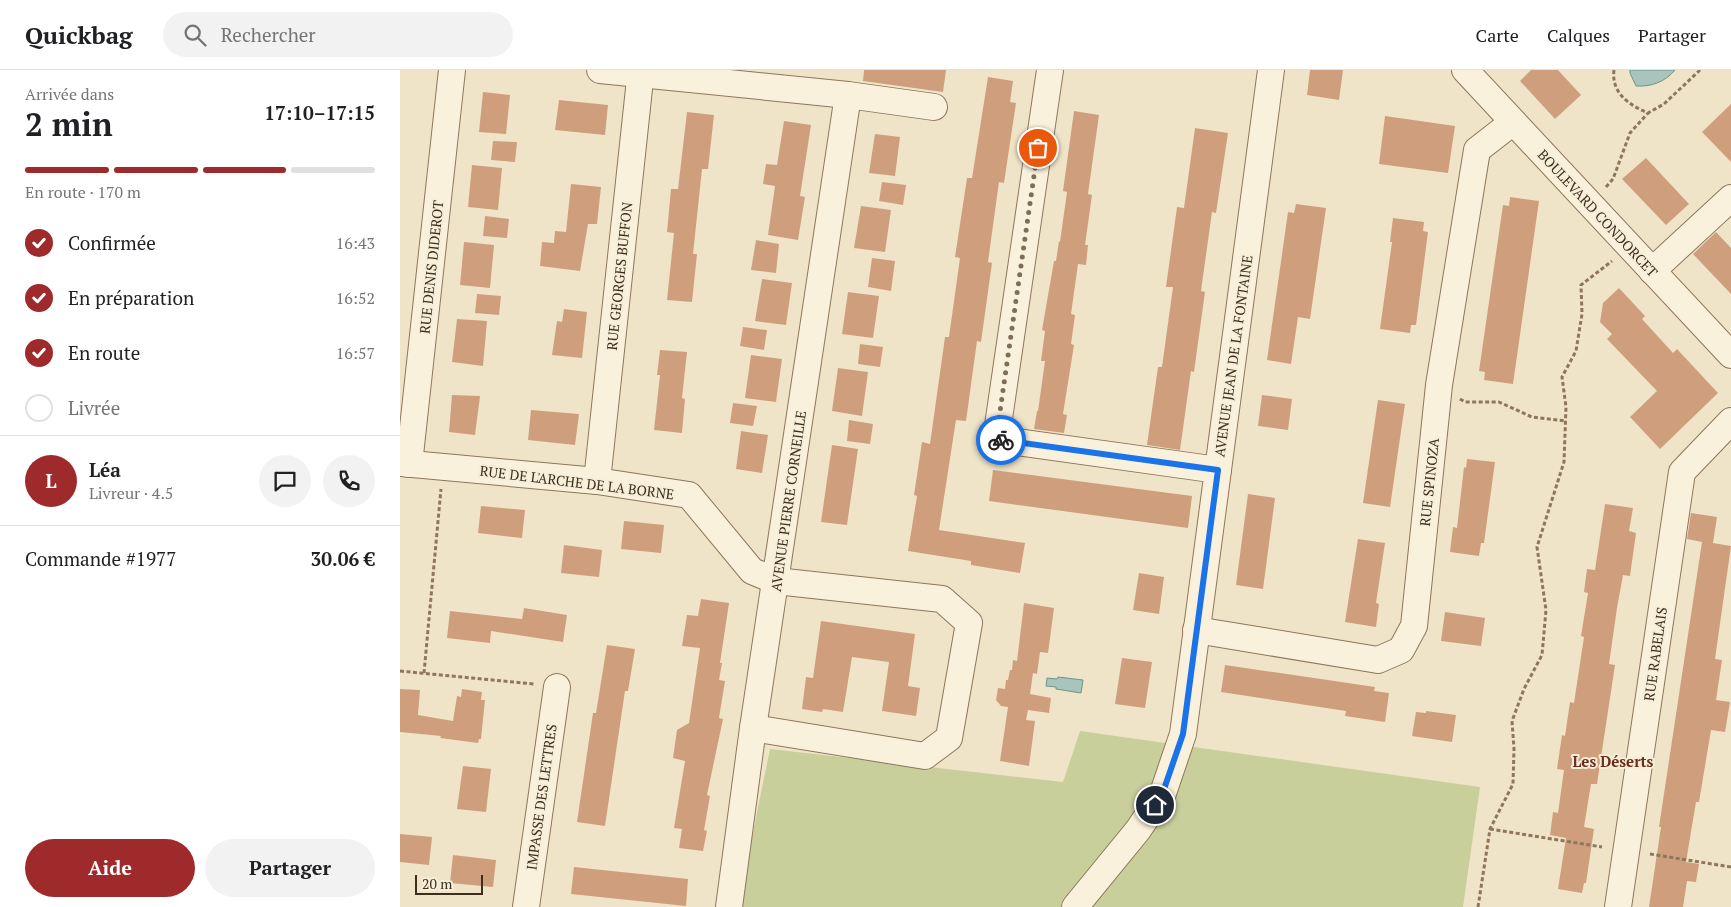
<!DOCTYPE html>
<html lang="fr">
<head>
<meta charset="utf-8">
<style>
	:root { --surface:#fff; --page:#f2f2f2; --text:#202124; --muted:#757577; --line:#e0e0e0; --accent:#9e2a2b }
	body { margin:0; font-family:"PT Serif",serif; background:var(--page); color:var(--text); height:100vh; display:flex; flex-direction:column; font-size:19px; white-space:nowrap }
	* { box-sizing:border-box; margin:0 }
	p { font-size:16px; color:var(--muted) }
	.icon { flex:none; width:28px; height:28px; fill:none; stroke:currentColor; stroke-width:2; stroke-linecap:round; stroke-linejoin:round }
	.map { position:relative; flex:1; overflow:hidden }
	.side { display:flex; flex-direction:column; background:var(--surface); width:400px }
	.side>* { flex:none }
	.scale { position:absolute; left:15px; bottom:12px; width:68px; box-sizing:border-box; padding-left:5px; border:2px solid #3d2e20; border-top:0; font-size:14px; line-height:18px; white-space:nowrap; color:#3d2e20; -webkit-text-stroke:4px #f7eed8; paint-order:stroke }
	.pin { position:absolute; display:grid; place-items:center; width:42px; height:42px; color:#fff; margin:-21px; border:2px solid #fff; border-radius:50%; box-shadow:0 1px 5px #0007 }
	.courier { position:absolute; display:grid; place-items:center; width:50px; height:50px; margin:-25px; border:4px solid #1a73e8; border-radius:50%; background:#fff; color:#222; box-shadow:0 1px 6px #0007 }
	.summary em { font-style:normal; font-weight:700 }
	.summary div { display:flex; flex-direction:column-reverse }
	.summary { display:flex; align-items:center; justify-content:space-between; height:85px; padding:0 25px }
	h1 { font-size:32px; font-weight:700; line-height:38px }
	.bar { display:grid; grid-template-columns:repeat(4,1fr); gap:8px 5px; align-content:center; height:60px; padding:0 25px }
	.bar i { height:6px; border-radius:4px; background:var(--line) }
	.bar .active { background:var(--accent) }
	.bar p { grid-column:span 4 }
	.line { display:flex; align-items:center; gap:12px; padding:0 25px; border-top:1px solid var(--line) }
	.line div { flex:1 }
	.round { display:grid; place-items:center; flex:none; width:52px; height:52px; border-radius:26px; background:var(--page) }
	ol { padding:0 25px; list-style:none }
	li { display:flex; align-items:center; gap:15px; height:55px }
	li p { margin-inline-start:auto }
	li .icon { padding:5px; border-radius:50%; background:var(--accent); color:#fff; stroke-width:4 }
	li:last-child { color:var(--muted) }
	li i { width:28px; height:28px; border:2px solid var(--line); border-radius:50% }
	.action { display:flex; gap:10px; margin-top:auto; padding:10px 25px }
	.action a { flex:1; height:58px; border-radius:30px; background:var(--accent); color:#fff; font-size:20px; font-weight:700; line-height:58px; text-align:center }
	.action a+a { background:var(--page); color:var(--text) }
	header { display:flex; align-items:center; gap:30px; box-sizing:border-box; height:70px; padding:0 25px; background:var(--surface); border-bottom:1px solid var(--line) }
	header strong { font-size:24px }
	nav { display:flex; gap:28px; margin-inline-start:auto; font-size:18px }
	.search { width:350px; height:45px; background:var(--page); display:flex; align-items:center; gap:12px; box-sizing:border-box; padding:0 18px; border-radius:28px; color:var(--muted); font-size:19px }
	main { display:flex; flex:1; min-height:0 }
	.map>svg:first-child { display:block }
	.green { fill:#c9cf9b }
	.water { fill:#a9c4bc; stroke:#6f938a }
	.building { fill:#cf9f7d }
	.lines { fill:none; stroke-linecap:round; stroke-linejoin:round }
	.minor-casing { stroke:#8d765c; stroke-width:28 }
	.path { stroke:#8d765c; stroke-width:3; stroke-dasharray:4 2.5; stroke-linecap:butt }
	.minor { stroke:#faf1dc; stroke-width:26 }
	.done { stroke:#7c6e5b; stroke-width:5; stroke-dasharray:0 9 }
	.route { stroke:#1a73e8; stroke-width:6 }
	.labels { text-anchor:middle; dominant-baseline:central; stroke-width:4; stroke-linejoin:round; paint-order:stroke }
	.street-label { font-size:14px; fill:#3d2e20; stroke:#f7eed8 }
	.neighbourhood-label { font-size:15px; font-weight:bold; fill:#6b2e1e; stroke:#f7eed8 }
</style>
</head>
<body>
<header>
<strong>Quickbag</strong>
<div class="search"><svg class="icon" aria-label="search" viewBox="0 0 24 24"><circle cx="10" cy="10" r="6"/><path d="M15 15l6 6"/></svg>Rechercher</div>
<nav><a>Carte</a><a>Calques</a><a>Partager</a></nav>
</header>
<main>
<section class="side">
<div class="summary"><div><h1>2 min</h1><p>Arrivée dans</p></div><em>17:10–17:15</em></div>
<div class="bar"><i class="active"></i><i class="active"></i><i class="active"></i><i></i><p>En route · 170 m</p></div>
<ol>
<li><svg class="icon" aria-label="check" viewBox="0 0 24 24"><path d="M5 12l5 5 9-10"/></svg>Confirmée<p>16:43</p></li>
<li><svg class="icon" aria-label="check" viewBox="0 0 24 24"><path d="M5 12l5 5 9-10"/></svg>En préparation<p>16:52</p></li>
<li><svg class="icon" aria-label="check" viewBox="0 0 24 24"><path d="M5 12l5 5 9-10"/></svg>En route<p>16:57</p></li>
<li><i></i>Livrée</li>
</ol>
<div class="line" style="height:90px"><b class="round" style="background:var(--accent);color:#fff">L</b><div><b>Léa</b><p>Livreur · 4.5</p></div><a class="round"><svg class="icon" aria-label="chat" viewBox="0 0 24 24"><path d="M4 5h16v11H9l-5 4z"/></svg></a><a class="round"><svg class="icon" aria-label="phone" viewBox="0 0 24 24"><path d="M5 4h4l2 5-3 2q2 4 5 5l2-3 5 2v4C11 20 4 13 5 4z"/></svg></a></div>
<div class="line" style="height:65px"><div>Commande #1977</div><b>30.06 €</b></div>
<div class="action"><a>Aide</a><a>Partager</a></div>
</section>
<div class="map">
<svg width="1331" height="837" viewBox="0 0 1331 837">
	<rect width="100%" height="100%" fill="#f0e4c8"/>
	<path class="green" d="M680,661l400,56 -17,120h-724l1,-12 30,-146 293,33z"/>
	<g class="water">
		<path d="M1230,0h45c-10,12 -24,17 -39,16l-6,-13z"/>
		<path d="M658,607l25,3 -2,13 -25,-4v-2l-10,-1 1,-8 10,1z"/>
	</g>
	<g class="building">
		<path d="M464,0h82l-3,22 -80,-11z"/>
		<path d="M910,0h33l-4,30 -32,-5z"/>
		<path d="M1131,0h27l23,25 -26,24 -35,-38z"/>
		<path d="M588,7l25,4 -3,21 6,1 -12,80 -5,-1 -11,80 4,1 -11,79 -4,-1 -11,80 -10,-1 -17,110 86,13 -5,30 -49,-8v-4l-63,-10 9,-55 -3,-1 8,-53 8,2 15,-107h4l11,-79 -5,-1 12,-79h5z"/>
		<path d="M83,22l27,3 -4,39 -27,-2z"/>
		<path d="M159,30l49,5 -3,30 -50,-5z"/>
		<path d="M1331,34v58l-29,-30z"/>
		<path d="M674,41l25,4 -11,79 4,1 -7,50h3l-2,20 -8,-1 -7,50 4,1 -4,29 3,1 -11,69 4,1 -3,18 -30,-4 3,-18h1l7,-50h-4l4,-30 -3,-1 12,-69h2l3,-20 1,1 7,-50 -4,-1z"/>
		<path d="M287,42l27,3 -6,54h-6l-9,85h4l-5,48 -25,-2 7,-67 -7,-1 4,-43h7z"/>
		<path d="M985,46l70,10 -7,47 -69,-9z"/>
		<path d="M384,51l27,4 -11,71 5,1 -7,43 -30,-5 7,-49 -12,-2 3,-20 11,1z"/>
		<path d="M795,58l33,5 -12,80 -4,-1 -11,79 4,1 -11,80 -3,-1 -11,79 -33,-5 11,-78h4l11,-80h-7l11,-80 7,1z"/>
		<path d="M475,64l25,3 -5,39 -26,-3z"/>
		<path d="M93,71l24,1 -2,20 -24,-2z"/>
		<path d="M1246,88l43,46 -23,21 -44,-46z"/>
		<path d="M72,95l30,3 -4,42 -30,-3z"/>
		<path d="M482,112l24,3 -3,20 -24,-4z"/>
		<path d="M171,114l30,3 -4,37h-9l-8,47 -40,-5 2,-24 12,1 1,-12 11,1z"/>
		<path d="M1110,127l29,4 -26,183 -29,-4 1,-8 -6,-1 24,-166 6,1z"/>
		<path d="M896,134l30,4 -16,111 -12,-2 -7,47 -24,-4 21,-148 6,1z"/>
		<path d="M461,136l30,4 -6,42 -31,-4z"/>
		<path d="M85,146l24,3 -2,19 -24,-2z"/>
		<path d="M993,148l31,4 -1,9 5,1 -12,93h-5l-1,8 -30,-4 12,-87h-2z"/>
		<path d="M1316,162l15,16v46l-38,-40z"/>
		<path d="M356,170l23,4 -3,29 -25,-3z"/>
		<path d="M64,172l30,3 -4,43 -30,-3z"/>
		<path d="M472,188l23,3 -4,30 -23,-4z"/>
		<path d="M362,209l30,4 -6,42 -31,-4z"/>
		<path d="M1219,218l26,28 -3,3 31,34 4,-4 41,44 -58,56 -30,-32 27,-26 -50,-52 5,-5 -12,-12 3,-19z"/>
		<path d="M448,222l31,4 -6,42 -31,-4z"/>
		<path d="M77,224l24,2 -2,19 -24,-2z"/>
		<path d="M164,239l23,3 -5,46 -30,-3 5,-34 5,1z"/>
		<path d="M57,249l30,2 -4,45 -31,-4z"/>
		<path d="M343,257l24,3 -3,20 -24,-4z"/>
		<path d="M460,274l23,3 -3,20 -22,-3z"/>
		<path d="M260,280l27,2 -5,46 3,1 -3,34 -28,-3 6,-55h-3z"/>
		<path d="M351,285l31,4 -6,43 -31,-4z"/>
		<path d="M438,298l30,4 -6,44 -30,-5z"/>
		<path d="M52,325l28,1 -5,39 -26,-3z"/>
		<path d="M862,325l30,4 -4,31 -30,-4z"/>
		<path d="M978,330l27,4 -15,103 -27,-4z"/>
		<path d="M333,333l24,3 -4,20 -23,-3z"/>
		<path d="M131,340l48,4 -4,31 -47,-5z"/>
		<path d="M449,350l24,4 -3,20 -23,-3z"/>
		<path d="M341,361l27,4 -6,38 -26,-4z"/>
		<path d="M432,375l26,4 -11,76 -26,-3z"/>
		<path d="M1067,389l28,3 -11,81h-3l-2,13 -29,-4 3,-25 4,1 7,-61 2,1z"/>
		<path d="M593,400l199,26 -4,32 -199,-27z"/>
		<path d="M848,424l27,4 -12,91 -27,-4z"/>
		<path d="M1205,434l28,4 -4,23 7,2 -6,43 -7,-1 -6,33 -8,56 6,1 -18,119h-6l-7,43 10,2 -8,54h-2l-2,10 -24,-4 8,-51 -16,-3 3,-23 5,1 6,-43 -7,-1 5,-34 3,1 5,-34 4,1 10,-66 -3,-1 7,-43 -4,-1 3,-23 8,1z"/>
		<path d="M81,436l44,4 -3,28 -44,-5z"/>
		<path d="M1291,443l26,4 -4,26 18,3 -16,113 7,1 -6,40 14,2 -5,30 -14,-2 -12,72h-3l-10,60 13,2 -3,18 -9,-1 -4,26h-34l12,-80h-2l43,-285 -15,-3z"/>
		<path d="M224,451l40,4 -3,28 -40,-4z"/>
		<path d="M958,469l27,4 -9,60 3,1 -3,23 -31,-5z"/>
		<path d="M164,475l38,5 -3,27 -38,-4z"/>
		<path d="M739,503l25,4 -5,37 -26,-4z"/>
		<path d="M301,529l28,4 -9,60h2l-3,17 6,1 -6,37 4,1 -16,76 3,1 -6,34 3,1 -4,20 -24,-3 3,-19 -8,-1 11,-67 -12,-3 4,-28 12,-7 11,-75 -18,-2 5,-31 11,1z"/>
		<path d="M624,533l30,5 -6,45 -8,-1 -3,22 -4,-1 -3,21 21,4 -2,15 -21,-3 -2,10 9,1 -6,45 -29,-5 8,-54 -7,-1 -5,-6 2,-12 7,1 1,-9h2l2,-10h2l1,-10 4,1z"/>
		<path d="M124,538l43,7 -4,27 -72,-11 -1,12 -43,-5 3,-27 72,8z"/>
		<path d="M1045,542l40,6 -4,28 -40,-5z"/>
		<path d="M421,551l94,13 -7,52 12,2 -4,28 -34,-5 7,-49 -37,-5 -9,55 -20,-3 -1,3 -20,-3 4,-32 7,1z"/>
		<path d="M207,575l28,4 -7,42h-3l-20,135 -28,-4 16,-109h3z"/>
		<path d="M722,588l30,4 -7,46 -30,-4z"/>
		<path d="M825,595l150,22 -1,4 15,2 -4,29 -40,-6 1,-5 -125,-19z"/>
		<path d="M0,619l20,1 -2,25 35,6 4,-25 4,1 1,-8 20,3 -1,8h4l-4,39h-2l-1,4 -38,-5 1,-2 -41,-4z"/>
		<path d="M1026,641l30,4 -4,27 -40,-6 4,-24 10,1z"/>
		<path d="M63,696l28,3 -5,43 -29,-3z"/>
		<path d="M0,764l32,3 -3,28 -29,-3z"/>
		<path d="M53,785l43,5 -3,27 -43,-4z"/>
		<path d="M174,797l114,12 -2,27 -115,-12z"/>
	</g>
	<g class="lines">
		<g class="minor-casing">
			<g id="minor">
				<path d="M200,0l248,25 86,12"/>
				<path d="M650,0l-54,369 222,31"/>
				<path d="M1065,0l266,285"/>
				<path d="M1252,201l79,-73"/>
				<path d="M0,393l197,18 92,14 63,76 24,10 166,18 27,24 -20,115 -24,18 -172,-28"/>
				<path d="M9,394l43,-394"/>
				<path d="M197,411l44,-411"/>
				<path d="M796,560l182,30 23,-10 13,-24 25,-241 38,-235 36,-28"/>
				<path d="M126,837l31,-220"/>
				<path d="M329,837l24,-179 95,-633"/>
				<path d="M675,837l63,-77 25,-37 20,-59 88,-664"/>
				<path d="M1218,837l64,-435 49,-51"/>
			</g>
		</g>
		<g class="path">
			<path d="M1214,0c-3,23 15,35 34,43l16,-9 36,-34"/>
			<path d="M1206,117l7,-8 17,-46 18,-20"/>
			<path d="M1060,329l5,3h34l33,15 34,4"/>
			<path d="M0,601l134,13"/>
			<path d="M24,603l17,-184"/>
			<path d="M1090,759l112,18"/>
			<path d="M1250,784l81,13"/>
			<path d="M1078,837l12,-78 23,-45 1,-35 -2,-28 12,-32 18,-34 4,-45 -9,-63 27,-85 2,-55 -4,-30 14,-26 6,-37 -1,-29 31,-24"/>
		</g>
		<use href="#minor" class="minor"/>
	</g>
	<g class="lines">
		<path class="done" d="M601,370l-5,-1 42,-291"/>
		<path class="route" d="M601,370l217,30 -35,264 -20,58 -8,13"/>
	</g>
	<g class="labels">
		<g class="street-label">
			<text transform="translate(1198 143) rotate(47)">BOULEVARD CONDORCET</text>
			<text transform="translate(31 197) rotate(-84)">RUE DENIS DIDEROT</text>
			<text transform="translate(219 206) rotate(-84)">RUE GEORGES BUFFON</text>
			<text transform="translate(833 286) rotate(-82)">AVENUE JEAN DE LA FONTAINE</text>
			<text transform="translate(177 412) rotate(7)">RUE DE L'ARCHE DE LA BORNE</text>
			<text transform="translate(1029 412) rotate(-84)">RUE SPINOZA</text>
			<text transform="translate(388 431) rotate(-82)">AVENUE PIERRE CORNEILLE</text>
			<text transform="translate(1255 584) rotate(-82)">RUE RABELAIS</text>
			<text transform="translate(141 727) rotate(-82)">IMPASSE DES LETTRES</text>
		</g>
		<g class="neighbourhood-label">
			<text x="1213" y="691">Les Déserts</text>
		</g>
	</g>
</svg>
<div class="scale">20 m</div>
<div class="pin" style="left:638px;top:78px;background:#ea580c"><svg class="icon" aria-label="bag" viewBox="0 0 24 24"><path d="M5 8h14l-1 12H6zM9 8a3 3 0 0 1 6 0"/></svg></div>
<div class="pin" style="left:755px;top:735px;background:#1f2937"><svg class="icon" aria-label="home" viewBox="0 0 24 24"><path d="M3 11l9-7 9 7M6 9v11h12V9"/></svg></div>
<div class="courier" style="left:601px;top:370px"><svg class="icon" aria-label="bike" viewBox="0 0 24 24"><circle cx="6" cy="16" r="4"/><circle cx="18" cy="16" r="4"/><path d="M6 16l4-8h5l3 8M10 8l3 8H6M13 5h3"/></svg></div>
</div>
</main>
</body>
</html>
